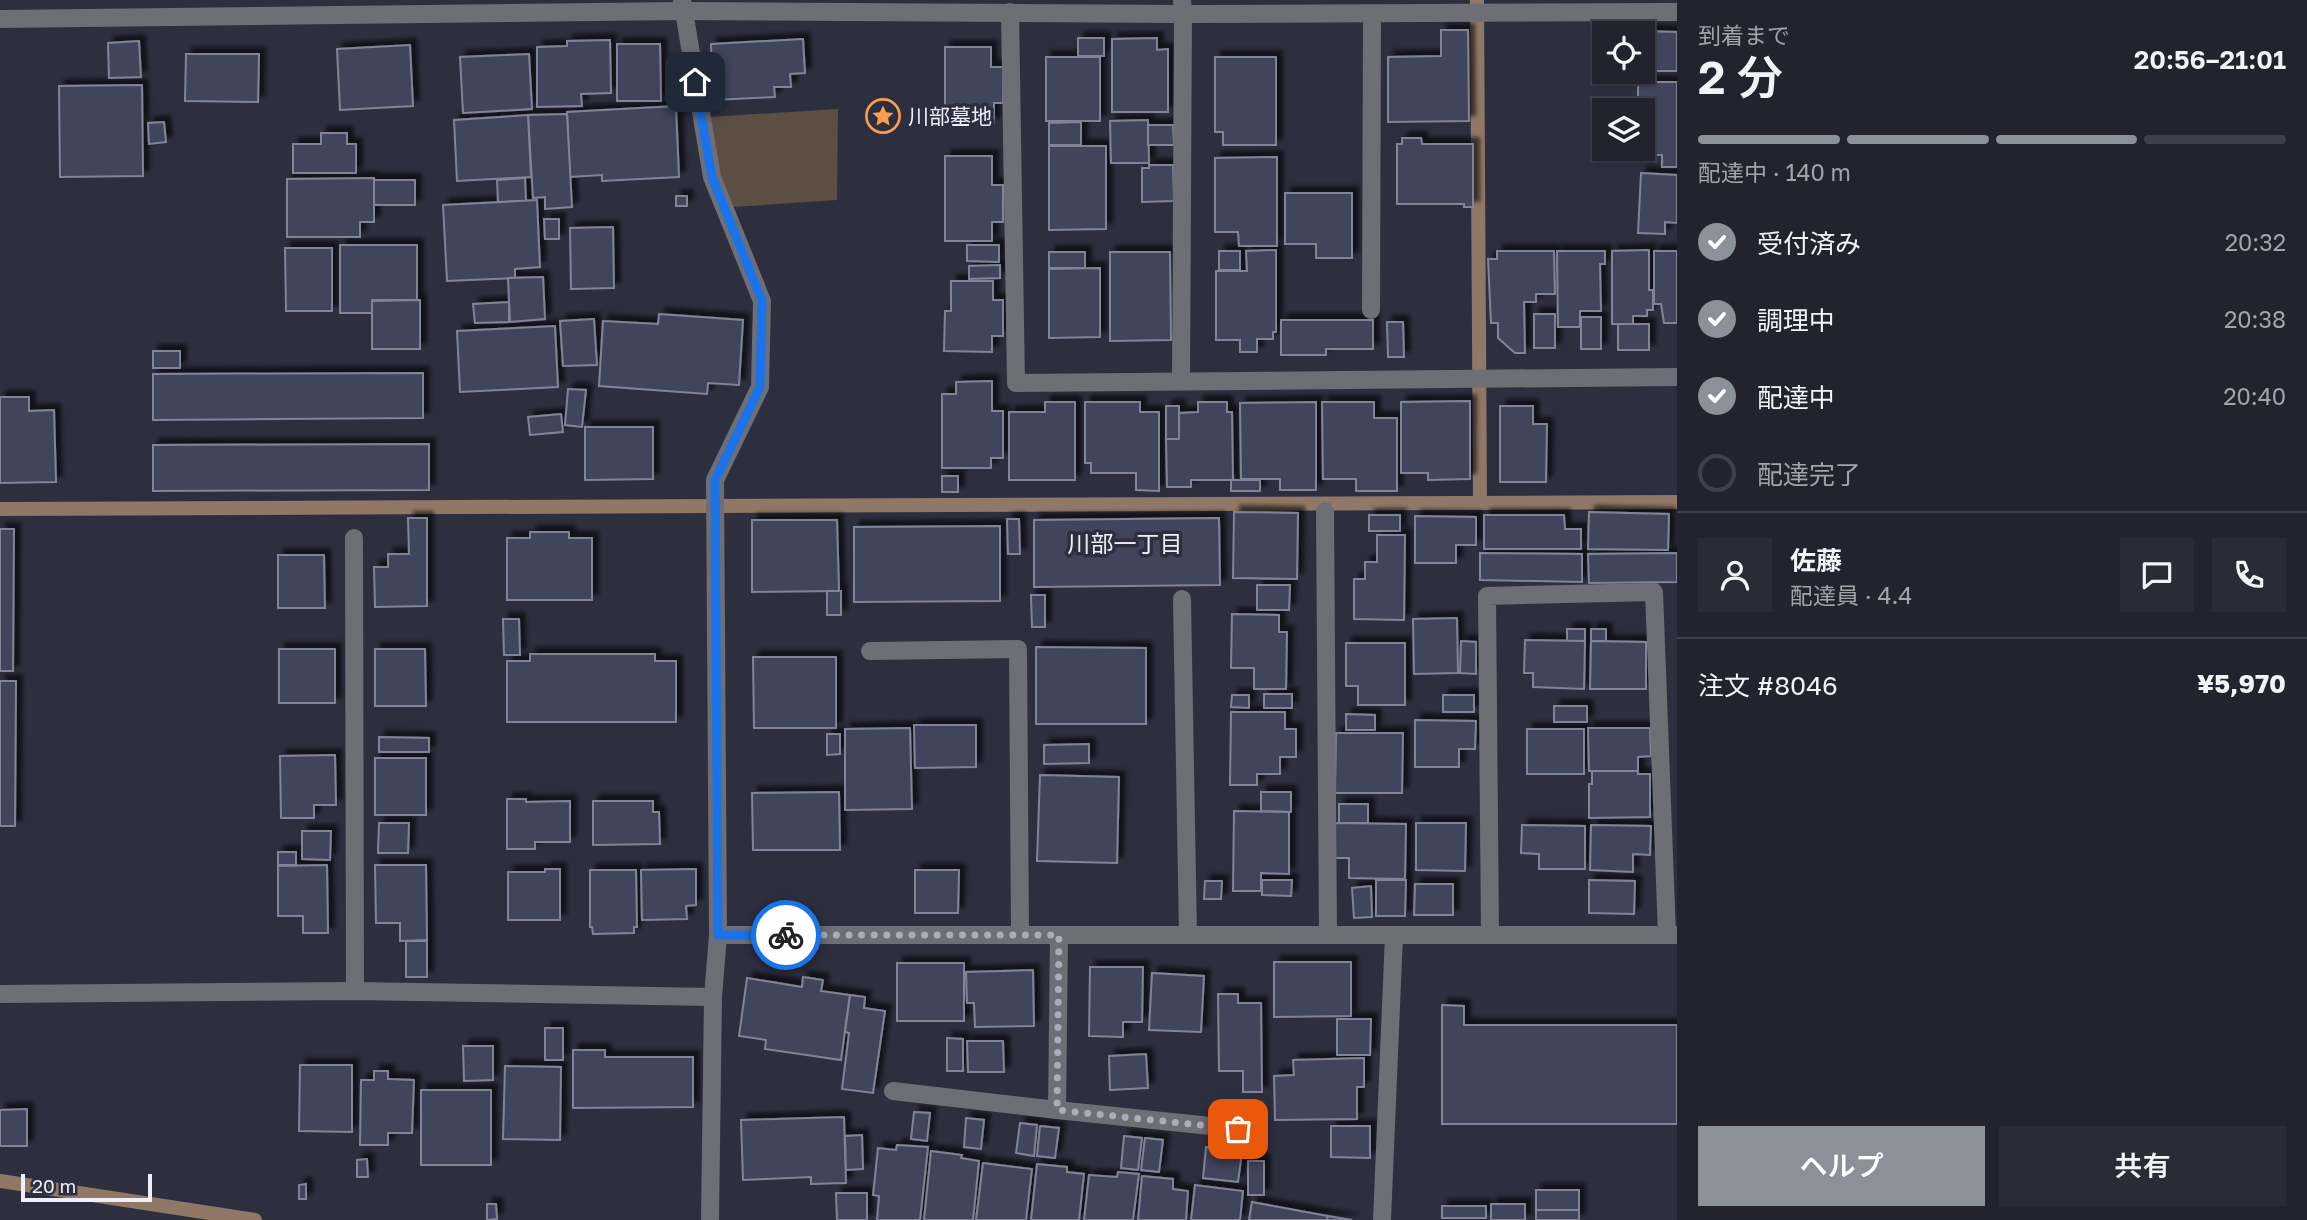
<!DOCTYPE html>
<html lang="ja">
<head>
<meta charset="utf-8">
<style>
	:root { --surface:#22232f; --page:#2a2b37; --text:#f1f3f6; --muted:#a2a4aa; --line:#3f404b; --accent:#8c9099 }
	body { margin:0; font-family:"Golos Text","Noto Sans JP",sans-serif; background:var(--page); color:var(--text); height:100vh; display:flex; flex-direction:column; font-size:26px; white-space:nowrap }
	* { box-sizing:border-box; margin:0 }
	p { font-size:23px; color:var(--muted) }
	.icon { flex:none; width:38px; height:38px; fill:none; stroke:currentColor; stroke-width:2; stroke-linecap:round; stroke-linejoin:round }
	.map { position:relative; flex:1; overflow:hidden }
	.panel { display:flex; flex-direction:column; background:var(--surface); width:630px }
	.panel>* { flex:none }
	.controls { position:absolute; left:1592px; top:21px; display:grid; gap:14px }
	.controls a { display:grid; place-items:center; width:63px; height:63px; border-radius:0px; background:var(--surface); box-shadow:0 2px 5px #0004,0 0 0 2px var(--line); font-size:35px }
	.scale { position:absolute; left:21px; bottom:18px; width:131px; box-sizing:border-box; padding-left:7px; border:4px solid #eeeffa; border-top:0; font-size:19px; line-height:24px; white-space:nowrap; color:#eeeffa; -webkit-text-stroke:5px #2d2f3f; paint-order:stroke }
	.pin { position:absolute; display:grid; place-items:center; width:60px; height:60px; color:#fff; margin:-30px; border-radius:14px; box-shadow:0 4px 10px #0006 }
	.courier { position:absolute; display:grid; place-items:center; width:70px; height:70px; margin:-35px; border:5px solid #1a73e8; border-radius:50%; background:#fff; color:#222; box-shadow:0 2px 9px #0007 }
	.overview em { font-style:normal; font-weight:600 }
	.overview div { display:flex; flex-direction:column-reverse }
	.overview { display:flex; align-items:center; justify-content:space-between; height:119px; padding:0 21px }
	h1 { font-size:46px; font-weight:600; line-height:52px }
	.bar { display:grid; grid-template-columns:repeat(4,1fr); gap:10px 7px; align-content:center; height:84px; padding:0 21px }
	.bar i { height:9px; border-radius:5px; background:var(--line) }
	.bar .selected { background:var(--accent) }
	.bar p { grid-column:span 4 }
	.line { display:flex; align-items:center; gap:18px; padding:0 21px; border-top:2px solid var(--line) }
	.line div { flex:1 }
	.round { display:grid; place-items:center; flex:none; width:74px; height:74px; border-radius:0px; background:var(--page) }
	ol { padding:0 21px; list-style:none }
	li { display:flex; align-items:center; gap:21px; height:77px }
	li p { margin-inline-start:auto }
	li .icon { padding:7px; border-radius:50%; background:var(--accent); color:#fff; stroke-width:4 }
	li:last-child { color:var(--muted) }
	li i { width:38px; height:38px; border:4px solid var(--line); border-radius:50% }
	.primary-button { display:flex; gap:14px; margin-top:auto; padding:14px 21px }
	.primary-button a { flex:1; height:80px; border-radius:0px; background:var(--accent); color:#fff; font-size:28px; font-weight:600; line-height:80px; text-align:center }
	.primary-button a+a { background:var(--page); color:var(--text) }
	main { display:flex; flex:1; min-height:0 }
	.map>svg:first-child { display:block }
	.green { fill:#5d4e43 }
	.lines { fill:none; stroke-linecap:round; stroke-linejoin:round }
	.stream { stroke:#917866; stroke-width:14 }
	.building { fill:#41445c; stroke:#818497; stroke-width:2; filter:url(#shadow) }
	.minor { stroke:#6d6e76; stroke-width:18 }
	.done { stroke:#aaacb9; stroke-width:7; stroke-dasharray:0 12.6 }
	.route { stroke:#1a73e8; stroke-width:9 }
	.labels { text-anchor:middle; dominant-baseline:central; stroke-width:7; stroke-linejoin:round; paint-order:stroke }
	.poi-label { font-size:21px; fill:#eeeffa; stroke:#2d2f3f; text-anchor:start }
	.neighbourhood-label { font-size:23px; fill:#eeeffa; stroke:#2d2f3f }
</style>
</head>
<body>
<main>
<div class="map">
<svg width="1677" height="1220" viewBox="0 0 1677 1220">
	<defs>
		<filter id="shadow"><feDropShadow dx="6" dy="-6" stdDeviation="2" flood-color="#0009"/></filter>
	</defs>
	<rect width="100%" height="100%" fill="#2d2f3f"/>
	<path class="green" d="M838,109l-1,91 -104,7 -15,-37 -10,-53z"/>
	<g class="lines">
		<g class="stream">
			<path d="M1477,0l3,503"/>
			<path d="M0,509l1677,-7"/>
			<path d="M0,1181l255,39"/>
		</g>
	</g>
	<g class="building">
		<path d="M1441,30h27l1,91 -81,1v-65l53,-1z"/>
		<path d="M1639,31l38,1v39h-34v-38h-4z"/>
		<rect x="1078" y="38" width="26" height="18"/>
		<path d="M1157,38v12l11,-1v63h-56v-73z"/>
		<path d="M803,39l2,34 -15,1 1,13h-17l1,10 -62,3 -2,-56z"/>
		<path d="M610,40l1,53 -30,1 1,12 -45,1v-60l30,-1v-5z"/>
		<path d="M139,41l2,36 -32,1 -1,-35z"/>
		<path d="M617,44h43l1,57h-44z"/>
		<path d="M410,45l3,61 -73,4 -3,-61z"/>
		<path d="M945,47h46v20h12v36h-9v20h-49z"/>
		<path d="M186,54h73l-1,48 -73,-1z"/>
		<path d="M529,54l3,55 -69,4 -3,-56z"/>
		<rect x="1046" y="57" width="54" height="64"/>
		<path d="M1215,57h61v88h-53v-13h-8z"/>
		<path d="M1638,82h39v85h-15v-12h-24v-6h5v-39h-5z"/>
		<path d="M142,85l1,91 -83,1 -1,-91z"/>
		<path d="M676,106l3,71 -77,4v-6l-32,2 -3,-65z"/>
		<path d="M567,114l5,93 -27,2v-12l-12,1 -5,-83z"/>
		<path d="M528,115l3,62 -74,4 -3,-61z"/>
		<path d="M1148,120l1,43h-38l-1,-42z"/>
		<path d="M164,122l2,20 -17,2 -1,-21z"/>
		<path d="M1081,122v23h-32v-22z"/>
		<path d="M1148,125h25l1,20h-26z"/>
		<path d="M321,133h26v11h9v29h-63v-29h28z"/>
		<path d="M1402,138h19l1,6h51v63h-9v-3h-67v-60h5z"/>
		<path d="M1049,146h57v83l-57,1z"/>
		<path d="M945,156h47v29h11v37h-11v19h-47z"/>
		<path d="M1277,157v89h-38l-1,-14h-23v-74z"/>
		<path d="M1149,165h24l1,36 -32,1v-34h7z"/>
		<path d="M1641,173l36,2v48l-12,-1v12l-27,-1z"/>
		<path d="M374,178v44h-14v15h-73v-58z"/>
		<path d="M525,178l1,23 -28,1 -1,-22z"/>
		<rect x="374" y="180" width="41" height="25"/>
		<path d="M1285,193h67v65h-36v-14h-31z"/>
		<rect x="676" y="196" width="11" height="10"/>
		<path d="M537,200l3,67 -25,2v9l-68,3 -4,-76z"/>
		<path d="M544,219h15v20h-14z"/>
		<path d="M613,227l1,61 -43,1 -1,-61z"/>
		<path d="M340,245h77v55h-45v13h-32z"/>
		<path d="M967,245h32v17l-32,-1z"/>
		<path d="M285,248h47v63h-46z"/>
		<path d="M1276,250v82h-3v7h-16v13h-17v-12h-24v-69h31l-1,-20z"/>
		<path d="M1649,250v40h4v20h-6v6h-14v8h-21v-73z"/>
		<rect x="1219" y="251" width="21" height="19"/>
		<path d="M1497,251h57l1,43h-19v8h-12l1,51h-10l-17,-15v-15h-7l-3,-64h9z"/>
		<path d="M1557,251h48v13h-5l1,47h-21v16h-22z"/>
		<path d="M1654,251h23v72h-13l-3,-19h-7z"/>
		<rect x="1049" y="252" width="36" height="16"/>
		<path d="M1110,252h60l1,88 -61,1z"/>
		<path d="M1000,265v13l-31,1v-13z"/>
		<path d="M1100,268v69l-51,1v-69z"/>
		<path d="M543,277l2,42 -35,3 -2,-44z"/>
		<path d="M951,281h42v19h10v36h-11v16l-48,-1 1,-40h6z"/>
		<path d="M420,300v49h-48v-48z"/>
		<path d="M509,302v20l-34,1 -2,-19z"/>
		<path d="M659,314l84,6 -4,65 -31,-2 -1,11 -108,-8 4,-65 55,3z"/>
		<rect x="1534" y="314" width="21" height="34"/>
		<rect x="1581" y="317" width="20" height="32"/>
		<path d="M594,319l3,46 -34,1 -3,-45z"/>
		<path d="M1281,320h92v29h-47v6h-45z"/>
		<path d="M1387,322h16l1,35h-16z"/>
		<rect x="1618" y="324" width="31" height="26"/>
		<path d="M555,326l3,61 -98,5 -3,-61z"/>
		<rect x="153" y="351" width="27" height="17"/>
		<path d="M423,373v45l-270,2v-46z"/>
		<path d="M992,381v30h11v47h-12v10h-49v-74h14v-12z"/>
		<path d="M568,389l18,1 -4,37 -17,-2z"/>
		<path d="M0,397h29v14l25,-1 2,72 -56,1z"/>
		<path d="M1470,401v78l-42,1v-7h-27v-71z"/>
		<path d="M1045,402h30v78h-66v-68h36z"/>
		<path d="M1085,402h55v10h19v79l-23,-1v-17h-45v-10h-6z"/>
		<path d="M1198,402h29v10h5l1,68h-42v7h-24l-1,-48h13v-26l19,-1z"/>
		<path d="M1316,402v88h-36v-11h-39l-1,-76z"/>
		<path d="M1322,402h52v16h23v73h-41v-12h-33z"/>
		<rect x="1166" y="406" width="13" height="33"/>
		<path d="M1500,406h33v18h14l-1,58h-46z"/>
		<path d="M561,414l2,18 -33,3 -2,-18z"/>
		<path d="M585,427h68v52l-68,1z"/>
		<path d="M429,444v46l-276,1v-46z"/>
		<rect x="942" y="476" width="16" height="16"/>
		<rect x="1231" y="480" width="29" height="11"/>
		<path d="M1234,512l64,1 -1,66 -64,-1z"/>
		<path d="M1589,512l80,2 -1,36 -80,-1z"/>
		<rect x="1369" y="515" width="31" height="16"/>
		<path d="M1484,515h80l1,14h16v20h-97z"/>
		<path d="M1415,516l61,1v28h-20v18h-41z"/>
		<path d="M408,518h19v88l-52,1 -1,-40h14v-13h21z"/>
		<path d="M1219,518l1,67 -186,2v-67z"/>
		<path d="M1007,519h12l1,35h-12z"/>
		<path d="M752,520h85l2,71 -87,1z"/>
		<path d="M1000,526v75l-146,1v-75z"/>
		<path d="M0,529h14l-1,142h-13z"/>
		<path d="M530,532h39v6h23v62h-85v-62h23z"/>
		<path d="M1377,535h28l-1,85 -50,-1v-40h11v-17h12z"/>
		<path d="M1480,553l102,1v28l-102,-2z"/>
		<path d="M1677,553v29l-88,1 -1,-29z"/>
		<path d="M278,555h46l1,53h-47z"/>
		<path d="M1257,585h33l-1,25h-32z"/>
		<rect x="827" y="591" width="14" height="24"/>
		<path d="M1031,595h14v32h-13z"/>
		<path d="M1232,614l47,1v17h8l-1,57h-32v-21h-23z"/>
		<path d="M1457,618l1,55 -44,1 -1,-55z"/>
		<path d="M503,619h16l1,36h-16z"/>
		<rect x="1567" y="629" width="18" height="12"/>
		<rect x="1591" y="629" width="15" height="12"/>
		<path d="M1525,640l60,1 -1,48 -51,-2v-14h-9z"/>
		<path d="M1461,641l15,1v32l-16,-1z"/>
		<path d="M1591,641l55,1v47h-56z"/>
		<path d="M1346,643h59v62h-47v-19h-12z"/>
		<path d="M1036,647l110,1v76h-110z"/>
		<rect x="279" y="649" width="56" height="54"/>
		<path d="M375,649h50l1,57h-51z"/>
		<path d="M530,654h125v7h21v61h-169v-61h23z"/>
		<path d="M753,657h83v71h-82z"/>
		<path d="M0,681h16l-1,145h-15z"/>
		<rect x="1264" y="694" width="28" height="14"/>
		<path d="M1232,695h17v13l-18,-1z"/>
		<rect x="1443" y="695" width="31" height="17"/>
		<rect x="1554" y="706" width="33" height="16"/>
		<path d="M1231,712h54v17h11v28h-16v17h-23v11h-27z"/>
		<path d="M1346,714l29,1v15h-29z"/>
		<path d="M1415,720l61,1 -1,28h-16v18h-44z"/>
		<path d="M914,725h62v42l-61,1z"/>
		<path d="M910,728l2,81 -67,1v-81z"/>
		<path d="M1588,728h62l1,28 -13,1v14h-49z"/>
		<rect x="1527" y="729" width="57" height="45"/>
		<path d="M1336,733h67l-1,60h-67z"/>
		<path d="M827,734h13v20l-13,1z"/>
		<path d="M379,737l50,1v14h-50z"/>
		<path d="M1089,744v19l-45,1v-19z"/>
		<path d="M335,755l1,50h-22v13h-33l-1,-62z"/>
		<rect x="375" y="758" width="51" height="57"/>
		<path d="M1592,771h46v3h12v43l-61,1v-34h3z"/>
		<path d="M1040,775l79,2 -2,86 -80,-2z"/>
		<path d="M839,792l1,58h-87l-1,-57z"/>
		<path d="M1261,792h30v20l-30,-1z"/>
		<path d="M507,799h19v3l44,-1v41h-35v7h-28z"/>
		<path d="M593,801h60v11h6l1,32 -67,1z"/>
		<rect x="1339" y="804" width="29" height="19"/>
		<path d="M1234,811l55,1v62l-28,-1v18h-28z"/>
		<path d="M379,823h30l-1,30h-30z"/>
		<path d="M1335,823l71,1 -1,55 -56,-1v-20h-15z"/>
		<path d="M1416,823h50l-1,48 -49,-1z"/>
		<path d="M1522,825l63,1v43h-46v-15l-18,-1z"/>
		<path d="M1591,825l60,1 -1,29 -17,-1v18l-43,-2z"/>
		<path d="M302,831h29l-1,29 -28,-1z"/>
		<rect x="278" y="852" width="18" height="13"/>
		<path d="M327,865l1,68h-25v-17h-25v-50z"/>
		<path d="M375,865h51l1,75 -27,1v-18h-24z"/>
		<path d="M545,869h15v51h-52v-48h37z"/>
		<path d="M696,869v36l-10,1 1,13 -45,1 -1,-50z"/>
		<path d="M590,870h46l1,57h-3v6l-41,1 -1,-7h-2z"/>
		<path d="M915,870h44l-1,43h-43z"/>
		<path d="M1262,880h30l-1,16 -29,-1z"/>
		<path d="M1376,880h30l-1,36h-29z"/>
		<path d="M1589,880l46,1 -1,33 -45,-1z"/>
		<path d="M1205,881h17l-1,18h-17z"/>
		<path d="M1415,884h38v31h-39z"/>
		<path d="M1371,886l1,31 -18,1 -2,-30z"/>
		<rect x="406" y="941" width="21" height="36"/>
		<path d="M1274,962h77v54l-77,1z"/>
		<rect x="897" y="963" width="67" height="58"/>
		<path d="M1090,967h53l-1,55h-19v15l-34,-1z"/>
		<path d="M1033,970l1,56 -59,1 -1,-24h-7l-1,-31z"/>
		<path d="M1152,973l52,3 -3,56 -52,-2z"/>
		<path d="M803,977l20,3 -2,11 29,4 -9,65 -76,-11 1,-9 -27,-4 8,-58 55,9z"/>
		<path d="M1218,994h20v9h23l1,89h-19v-21h-24z"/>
		<path d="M850,995l15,2 -1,11 21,3 -12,82 -31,-4 7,-56 -4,-1z"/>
		<path d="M1442,1005l22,1v19h213v99h-235z"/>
		<path d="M1337,1019h34l-1,36h-33z"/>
		<rect x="545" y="1028" width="18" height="32"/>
		<path d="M947,1038l16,1v32h-16z"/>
		<path d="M967,1041h36l1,31h-36z"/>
		<path d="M463,1046h30v34l-29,1z"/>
		<path d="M573,1050h32v7h88v50l-120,1z"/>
		<path d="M1146,1054l2,34 -38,2 -1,-34z"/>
		<path d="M1364,1058v29h-7v32l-82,1 -1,-44 20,-1 -1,-15z"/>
		<path d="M300,1065h52v67l-53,-1z"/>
		<path d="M505,1066l56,1 -1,73 -57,-1z"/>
		<path d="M374,1071h14v8l26,1 -2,53h-24v12h-28l1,-65h13z"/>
		<rect x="421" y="1090" width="70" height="75"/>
		<path d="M27,1109v37h-27v-36z"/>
		<path d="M914,1112l16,1 -3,28 -16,-2z"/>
		<path d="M844,1117l2,66 -35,1v-7l-68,3 -2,-60z"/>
		<path d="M966,1118l18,2 -3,29 -17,-2z"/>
		<path d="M1020,1123l17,2 -3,31 -18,-3z"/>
		<path d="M1040,1126l19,2 -4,30 -18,-2z"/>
		<path d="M1331,1126h39v32l-39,-1z"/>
		<path d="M862,1135l1,34 -17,1 -1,-34z"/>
		<path d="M1124,1136l18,2 -4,32 -17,-2z"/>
		<path d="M1145,1138l18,2 -4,32 -18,-2z"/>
		<path d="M897,1145l31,2 -8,73h-43l2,-24 -6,-1 5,-47 18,2z"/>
		<path d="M1206,1147l36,5 -4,30 -35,-4z"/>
		<path d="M931,1151l31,4 -1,3 18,3 -6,59h-49z"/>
		<path d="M367,1159l1,18h-11v-17z"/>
		<rect x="1248" y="1161" width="16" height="34"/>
		<path d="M983,1163l49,6 -6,51h-50z"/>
		<path d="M1037,1164l30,3v5l17,2 -5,46h-48z"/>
		<path d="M1118,1172l21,2 -6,46h-49l5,-45 28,2z"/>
		<path d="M1142,1176l31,3v10l15,2 -2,29h-48z"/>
		<path d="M306,1184v15h-7v-14z"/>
		<path d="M1195,1185l48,6 -3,29h-49z"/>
		<rect x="1536" y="1190" width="43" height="20"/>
		<path d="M836,1193h31v27h-30z"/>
		<path d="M1252,1202l76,14 -1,4h-78z"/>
		<path d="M487,1204h9l1,15 -10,1z"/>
		<rect x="1491" y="1204" width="34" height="16"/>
		<rect x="1442" y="1206" width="44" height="12"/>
		<rect x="1536" y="1210" width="43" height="10"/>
		<path d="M1328,1216l24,4h-25z"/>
	</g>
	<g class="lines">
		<g class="minor">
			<path d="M682,0l30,177 50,124 -2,86 -45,93 3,455 -5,62 -3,223"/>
			<path d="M1010,12l6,371 661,-6"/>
			<path d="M0,19l682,-8 501,3 494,-2"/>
			<path d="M1371,310l1,-296"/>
			<path d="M1181,381l2,-367 -1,-14"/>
			<path d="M1325,511l3,424"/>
			<path d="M354,538l1,453"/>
			<path d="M1182,599l6,336"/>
			<path d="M870,651l148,-2 2,285"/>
			<path d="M718,935h959"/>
			<path d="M1059,935l-2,175 182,19"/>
			<path d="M1490,935l-3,-339 167,-4 13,343"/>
			<path d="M0,994l355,-3 358,6"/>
			<path d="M893,1091l164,19"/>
			<path d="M1382,1220l12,-285"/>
		</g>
	</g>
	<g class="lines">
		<path class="done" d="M786,935h273l-2,175 181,19"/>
		<path class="route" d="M695,82l17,95 50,124 -2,86 -45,93 3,455h68"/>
	</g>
	<defs>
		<g id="sight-ring" transform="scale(1.75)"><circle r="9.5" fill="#2d2f3f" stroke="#fb9e51" stroke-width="1.5"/><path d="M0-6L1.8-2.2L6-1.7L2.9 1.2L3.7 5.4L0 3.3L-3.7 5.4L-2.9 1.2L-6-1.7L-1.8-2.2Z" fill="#fb9e51"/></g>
	</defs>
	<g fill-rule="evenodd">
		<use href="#sight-ring" x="883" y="116"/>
	</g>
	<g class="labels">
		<g class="poi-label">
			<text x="908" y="116">川部墓地</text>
		</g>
		<g class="neighbourhood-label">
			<text x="1125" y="543">川部一丁目</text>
		</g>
	</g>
</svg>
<div class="controls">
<a><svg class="icon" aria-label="locate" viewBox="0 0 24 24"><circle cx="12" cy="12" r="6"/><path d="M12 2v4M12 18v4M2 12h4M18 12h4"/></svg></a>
<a><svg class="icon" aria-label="layers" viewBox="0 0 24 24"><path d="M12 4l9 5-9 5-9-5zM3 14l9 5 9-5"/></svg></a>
</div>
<div class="scale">20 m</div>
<div class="pin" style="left:1238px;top:1129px;background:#ea580c"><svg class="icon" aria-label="bag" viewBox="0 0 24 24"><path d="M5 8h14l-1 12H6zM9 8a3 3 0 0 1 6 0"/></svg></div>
<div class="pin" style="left:695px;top:82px;background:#1f2937"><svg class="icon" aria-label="home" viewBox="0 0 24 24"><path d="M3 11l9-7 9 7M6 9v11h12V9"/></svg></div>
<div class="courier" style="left:786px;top:935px"><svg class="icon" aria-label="bike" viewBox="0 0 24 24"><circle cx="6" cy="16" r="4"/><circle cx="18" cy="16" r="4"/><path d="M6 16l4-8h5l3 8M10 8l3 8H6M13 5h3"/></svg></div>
</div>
<section class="panel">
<div class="overview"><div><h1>2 分</h1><p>到着まで</p></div><em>20:56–21:01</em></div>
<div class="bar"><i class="selected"></i><i class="selected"></i><i class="selected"></i><i></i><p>配達中 · 140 m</p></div>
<ol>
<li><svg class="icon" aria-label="check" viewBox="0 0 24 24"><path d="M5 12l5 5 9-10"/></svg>受付済み<p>20:32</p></li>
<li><svg class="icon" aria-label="check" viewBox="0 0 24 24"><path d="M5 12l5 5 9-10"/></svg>調理中<p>20:38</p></li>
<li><svg class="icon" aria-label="check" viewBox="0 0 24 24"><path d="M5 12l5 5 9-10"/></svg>配達中<p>20:40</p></li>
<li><i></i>配達完了</li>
</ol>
<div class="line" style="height:126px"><a class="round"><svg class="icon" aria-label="person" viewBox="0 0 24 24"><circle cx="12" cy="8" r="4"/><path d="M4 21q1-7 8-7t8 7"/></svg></a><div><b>佐藤</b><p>配達員 · 4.4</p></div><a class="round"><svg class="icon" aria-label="chat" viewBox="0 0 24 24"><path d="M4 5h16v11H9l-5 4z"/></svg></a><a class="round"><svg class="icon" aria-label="phone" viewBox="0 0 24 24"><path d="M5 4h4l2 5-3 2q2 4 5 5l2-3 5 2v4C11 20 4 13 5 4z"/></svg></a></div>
<div class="line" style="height:91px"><div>注文 #8046</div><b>¥5,970</b></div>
<div class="primary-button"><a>ヘルプ</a><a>共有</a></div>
</section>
</main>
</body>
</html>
